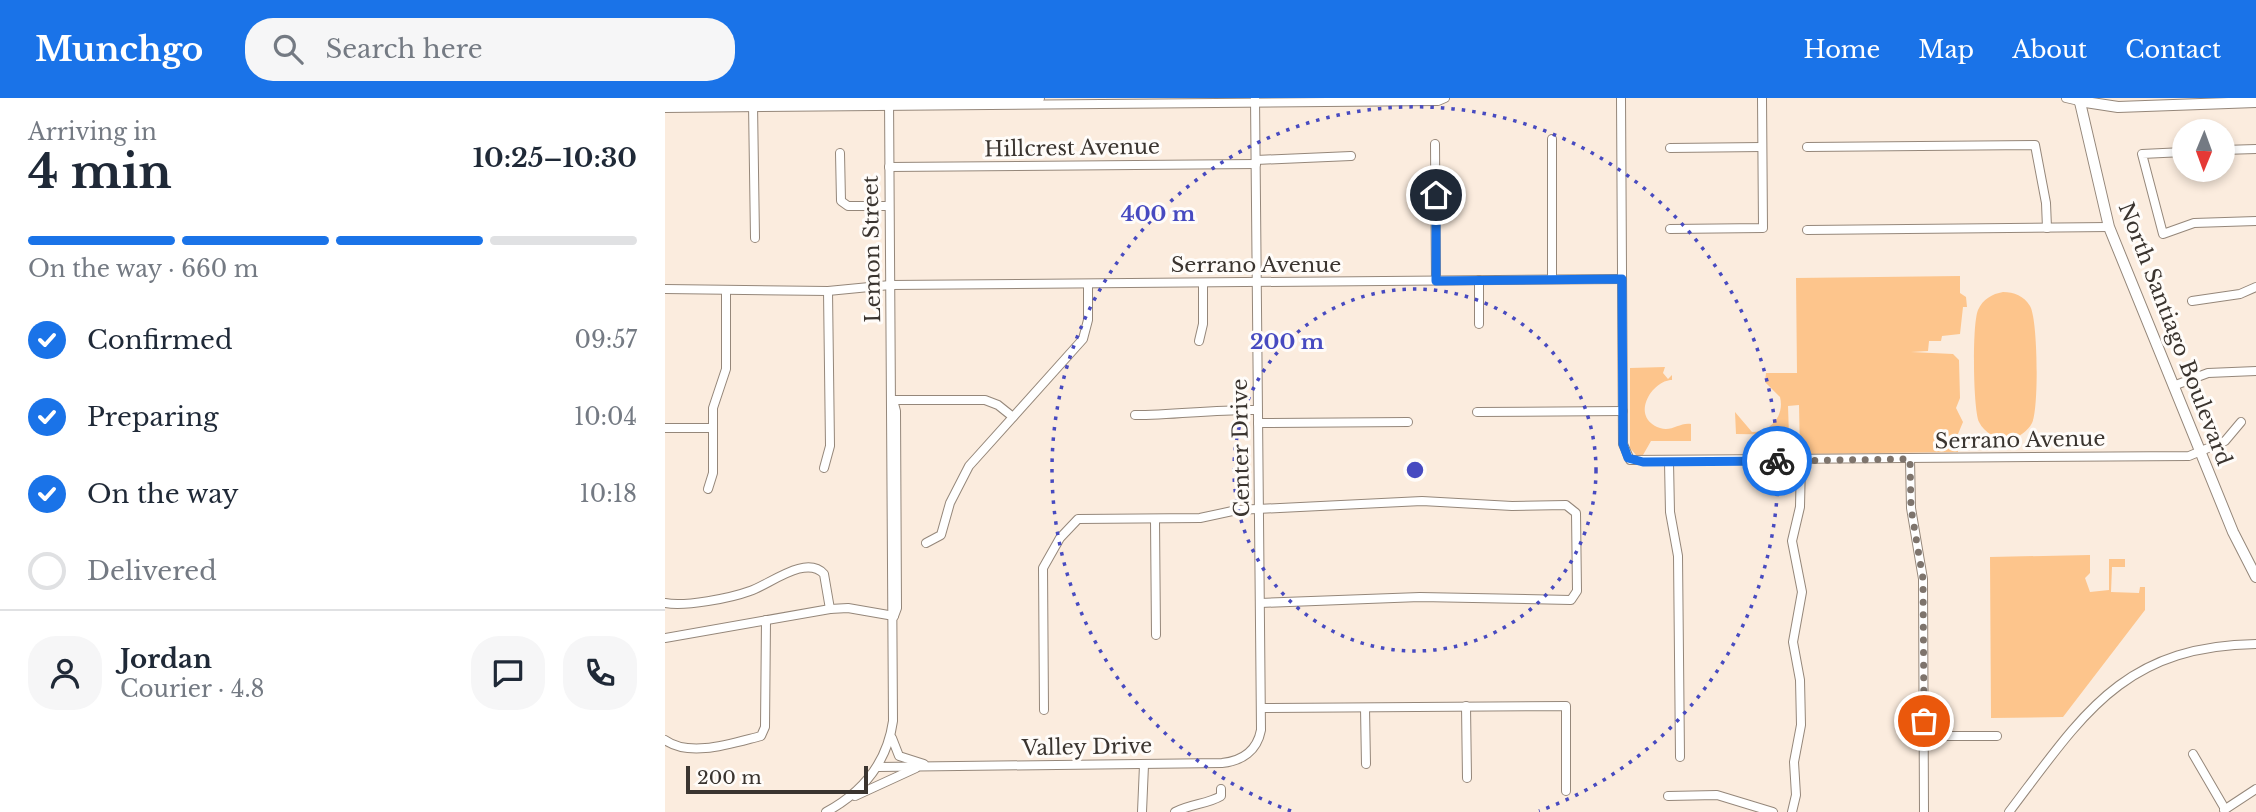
<!DOCTYPE html>
<html lang="en">
<head>
<meta charset="utf-8">
<style>
	:root { --surface:#fff; --page:#f6f6f7; --text:#1f2937; --muted:#747a83; --line:#e0e1e3; --accent:#1a73e8 }
	body { margin:0; font-family:"Libre Baskerville",serif; background:var(--page); color:var(--text); height:100vh; display:flex; flex-direction:column; font-size:26px; white-space:nowrap }
	* { box-sizing:border-box; margin:0 }
	p { font-size:23px; color:var(--muted) }
	.icon { flex:none; width:38px; height:38px; fill:none; stroke:currentColor; stroke-width:2; stroke-linecap:round; stroke-linejoin:round }
	.map { position:relative; flex:1; overflow:hidden }
	.drawer { display:flex; flex-direction:column; background:var(--surface); width:665px }
	.drawer>* { flex:none }
	.needle { width:46px; rotate:181deg }
	.tools { position:absolute; left:1507px; top:21px; display:grid; gap:14px }
	.tools a { display:grid; place-items:center; width:63px; height:63px; border-radius:50%; background:var(--surface); box-shadow:0 4px 10px #0003; font-size:35px }
	.scale { position:absolute; left:21px; bottom:18px; width:182px; box-sizing:border-box; padding-left:7px; border:4px solid #3a342f; border-top:0; font-size:19px; line-height:24px; white-space:nowrap; color:#3a342f; -webkit-text-stroke:5px #fffcf9; paint-order:stroke }
	.pin { position:absolute; display:grid; place-items:center; width:60px; height:60px; color:#fff; margin:-30px; border:4px solid #fff; border-radius:50%; box-shadow:0 2px 7px #0007 }
	.courier { position:absolute; display:grid; place-items:center; width:70px; height:70px; margin:-35px; border:5px solid #1a73e8; border-radius:50%; background:#fff; color:#222; box-shadow:0 2px 9px #0007 }
	.summary em { font-style:normal; font-weight:800 }
	.summary div { display:flex; flex-direction:column-reverse }
	.summary { display:flex; align-items:center; justify-content:space-between; height:119px; padding:0 28px }
	h1 { font-size:46px; font-weight:800; line-height:52px }
	.bar { display:grid; grid-template-columns:repeat(4,1fr); gap:10px 7px; align-content:center; height:84px; padding:0 28px }
	.bar i { height:9px; border-radius:5px; background:var(--line) }
	.bar .active { background:var(--accent) }
	.bar p { grid-column:span 4 }
	.line { display:flex; align-items:center; gap:18px; padding:0 28px; border-top:2px solid var(--line) }
	.line div { flex:1 }
	.round { display:grid; place-items:center; flex:none; width:74px; height:74px; border-radius:28px; background:var(--page) }
	ol { padding:0 28px; list-style:none }
	li { display:flex; align-items:center; gap:21px; height:77px }
	li p { margin-inline-start:auto }
	li .icon { padding:7px; border-radius:50%; background:var(--accent); color:#fff; stroke-width:4 }
	li:last-child { color:var(--muted) }
	li i { width:38px; height:38px; border:4px solid var(--line); border-radius:50% }
	header { display:flex; align-items:center; gap:42px; box-sizing:border-box; height:98px; padding:0 35px; background:var(--accent); color:#fff }
	header strong { font-size:33px }
	nav { display:flex; gap:38px; margin-inline-start:auto; font-size:24px }
	.search { width:490px; height:63px; background:var(--page); display:flex; align-items:center; gap:18px; box-sizing:border-box; padding:0 24px; border-radius:28px; color:var(--muted); font-size:26px }
	main { display:flex; flex:1; min-height:0 }
	.map>svg:first-child { display:block }
	.green { fill:#fdc58c }
	.lines { fill:none; stroke-linecap:round; stroke-linejoin:round }
	.minor-casing { stroke:#95877a; stroke-width:10 }
	.major-casing { stroke:#95877a; stroke-width:12 }
	.minor { stroke:#fff; stroke-width:8 }
	.major { stroke:#fff; stroke-width:10 }
	.done { stroke:#7e746c; stroke-width:7; stroke-dasharray:0 12.6 }
	.route { stroke:#1a73e8; stroke-width:9 }
	.ring { fill:none; stroke:#474ac0; stroke-width:3.5; stroke-dasharray:3.5 7 }
	.labels { text-anchor:middle; dominant-baseline:central; stroke-width:6; stroke-linejoin:round; paint-order:stroke }
	.street-label { font-size:21px; fill:#3a342f; stroke:#fffcf9 }
	.centre { fill:#474ac0; stroke:#fffcf9; stroke-width:3.5 }
	.ring-label { font-size:21px; text-anchor:middle; font-weight:bold; fill:#474ac0; stroke:#fffcf9; stroke-width:6; stroke-linejoin:round; paint-order:stroke }
</style>
</head>
<body>
<header>
<strong>Munchgo</strong>
<div class="search"><svg class="icon" aria-label="search" viewBox="0 0 24 24"><circle cx="10" cy="10" r="6"/><path d="M15 15l6 6"/></svg>Search here</div>
<nav><a>Home</a><a>Map</a><a>About</a><a>Contact</a></nav>
</header>
<main>
<section class="drawer">
<div class="summary"><div><h1>4 min</h1><p>Arriving in</p></div><em>10:25–10:30</em></div>
<div class="bar"><i class="active"></i><i class="active"></i><i class="active"></i><i></i><p>On the way · 660 m</p></div>
<ol>
<li><svg class="icon" aria-label="check" viewBox="0 0 24 24"><path d="M5 12l5 5 9-10"/></svg>Confirmed<p>09:57</p></li>
<li><svg class="icon" aria-label="check" viewBox="0 0 24 24"><path d="M5 12l5 5 9-10"/></svg>Preparing<p>10:04</p></li>
<li><svg class="icon" aria-label="check" viewBox="0 0 24 24"><path d="M5 12l5 5 9-10"/></svg>On the way<p>10:18</p></li>
<li><i></i>Delivered</li>
</ol>
<div class="line" style="height:126px"><a class="round"><svg class="icon" aria-label="person" viewBox="0 0 24 24"><circle cx="12" cy="8" r="4"/><path d="M4 21q1-7 8-7t8 7"/></svg></a><div><b>Jordan</b><p>Courier · 4.8</p></div><a class="round"><svg class="icon" aria-label="chat" viewBox="0 0 24 24"><path d="M4 5h16v11H9l-5 4z"/></svg></a><a class="round"><svg class="icon" aria-label="phone" viewBox="0 0 24 24"><path d="M5 4h4l2 5-3 2q2 4 5 5l2-3 5 2v4C11 20 4 13 5 4z"/></svg></a></div>
</section>
<div class="map">
<svg width="1591" height="714" viewBox="0 0 1591 714">
	<rect width="100%" height="100%" fill="#fbecde"/>
	<g class="green">
		<path d="M1295,178v17l6,4 1,10h-4l-3,27 -18,2 -1,5h-12l-1,10 -17,1 42,2 6,6 1,38 -4,10 7,14 -5,12v18l-158,2 -1,-49 -11,1 1,29 -53,-1 -1,-22 17,20c17,0 33,-15 28,-35l-15,-15 1,-9h31l-1,-95z"/>
		<path d="M1338,194c11,0 21,4 27,14 8,13 9,104 2,117 -4,8 -13,14 -21,16 -13,1 -26,-5 -32,-17 -6,-13 -7,-98 -1,-112 5,-11 14,-16 25,-18z"/>
		<path d="M1000,269l-2,6 5,6 4,-4v5c-20,0 -43,37 -12,48 12,4 20,-6 31,-4v17h-40l-8,14h-7l-6,-7v-80z"/>
		<path d="M1425,457v18l-5,5 5,14 19,-2v-31h16v8h-13l-1,25 28,1 1,-6h5v23l-82,107 -72,1 -1,-161z"/>
	</g>
	<g class="lines">
		<g class="minor-casing">
			<g id="minor">
				<path d="M956,0l2,346 7,16 559,-4 36,-15 16,-19"/>
				<path d="M1401,0l13,3"/>
				<path d="M0,3l375,-3"/>
				<path d="M88,6l2,134"/>
				<path d="M0,10l773,-7 7,-3"/>
				<path d="M887,41v140"/>
				<path d="M770,46l1,136"/>
				<path d="M1142,49l228,-2 11,58 1,25"/>
				<path d="M1005,50l92,-1"/>
				<path d="M1558,52l33,-1"/>
				<path d="M1519,54l-42,2 21,80 31,-11 62,-2"/>
				<path d="M175,55l1,48 7,5h41"/>
				<path d="M591,62l95,-4"/>
				<path d="M224,69l367,-3"/>
				<path d="M1005,131l93,-1 -1,-130"/>
				<path d="M1142,132l302,-3"/>
				<path d="M0,191l163,2 62,-6 732,-6"/>
				<path d="M1527,203l48,-7 16,-7"/>
				<path d="M814,226v-44"/>
				<path d="M534,243l4,-17v-41"/>
				<path d="M1508,288l35,-13 48,-2"/>
				<path d="M228,302l3,11 1,197 -3,8"/>
				<path d="M228,302h92l13,5 15,12"/>
				<path d="M812,314l146,-1"/>
				<path d="M470,317c41,0 81,-6 122,-5"/>
				<path d="M593,325l150,-1"/>
				<path d="M0,330h48"/>
				<path d="M1245,361l1,49 12,71 1,233"/>
				<path d="M1004,364l1,50 8,44 2,201"/>
				<path d="M159,370l6,-22 -2,-155"/>
				<path d="M43,391l5,-16v-65l13,-39v-78"/>
				<path d="M490,422l1,115"/>
				<path d="M261,445l15,-8 9,-32 19,-37 114,-127 5,-19v-36"/>
				<path d="M0,505c20,4 66,-5 85,-12 19,-6 56,-37 74,-17l6,35"/>
				<path d="M0,540l165,-29 18,-1 46,8"/>
				<path d="M801,608l1,72"/>
				<path d="M596,610l305,-2v85"/>
				<path d="M700,610l1,56"/>
				<path d="M379,612l-1,-142 17,-30 18,-19 122,-1 37,-8 185,-9 90,5 54,-1 10,8 1,78 -6,9 -151,-3 -160,6"/>
				<path d="M1259,638h73"/>
				<path d="M227,640l7,18 25,8"/>
				<path d="M0,642c25,18 68,3 96,-4l4,-9 1,-107"/>
				<path d="M1528,656l32,55"/>
				<path d="M213,669l344,-4c20,-2 35,-12 39,-33l-6,-632"/>
				<path d="M190,698l61,-28"/>
				<path d="M1003,698l49,-1 56,17"/>
				<path d="M1559,712l32,-21"/>
				<path d="M161,714c37,-20 61,-49 67,-91l-4,-623"/>
				<path d="M477,714l2,-47"/>
				<path d="M510,714c15,-8 33,-8 46,-16v-7"/>
				<path d="M1127,714l4,-17 -2,-33 7,-37 -1,-45 -7,-38 9,-50 -10,-51 8,-34 1,-47"/>
				<path d="M1344,714c73,-96 113,-166 247,-168"/>
			</g>
		</g>
		<g class="major-casing">
			<g id="major">
				<path d="M1414,0l30,129 124,305 23,45"/>
				<path d="M1414,3l39,6 138,-5"/>
			</g>
		</g>
		<use href="#minor" class="minor"/>
		<use href="#major" class="major"/>
	</g>
	<g class="lines">
		<path class="done" d="M1112,363l133,-2 1,49 12,71 1,142"/>
		<path class="route" d="M771,97v86l186,-2 1,165 5,14 15,4 134,-1"/>
	</g>
	<g class="ring">
		<circle cx="750" cy="372" r="181"/>
		<path d="M626 713A363 363 0 1 1 874 713"/>
	</g>
	<g class="labels">
		<g class="street-label">
			<text transform="translate(407 50) rotate(-1)">Hillcrest Avenue</text>
			<text transform="translate(207 151) rotate(-91)">Lemon Street</text>
			<text x="591" y="167">Serrano Avenue</text>
			<text transform="translate(1510 236) rotate(69)">North Santiago Boulevard</text>
			<text transform="translate(1355 342) rotate(-1)">Serrano Avenue</text>
			<text transform="translate(576 350) rotate(-91)">Center Drive</text>
			<text transform="translate(422 649) rotate(-1)">Valley Drive</text>
		</g>
	</g>
	<circle cx="750" cy="372" r="10" class="centre"/>
	<g class="ring-label">
		<text x="493" y="123">400 m</text>
		<text x="622" y="251">200 m</text>
	</g>
</svg>
<div class="tools">
<a><svg class="needle" viewBox="-14 -14 28 28"><path d="M0-13l5 13h-10z" fill="#e53935"/><path d="M0 13l5-13h-10z" fill="#747a83"/></svg></a>
</div>
<div class="scale">200 m</div>
<div class="pin" style="left:1259px;top:623px;background:#ea580c"><svg class="icon" aria-label="bag" viewBox="0 0 24 24"><path d="M5 8h14l-1 12H6zM9 8a3 3 0 0 1 6 0"/></svg></div>
<div class="pin" style="left:771px;top:97px;background:#1f2937"><svg class="icon" aria-label="home" viewBox="0 0 24 24"><path d="M3 11l9-7 9 7M6 9v11h12V9"/></svg></div>
<div class="courier" style="left:1112px;top:363px"><svg class="icon" aria-label="bike" viewBox="0 0 24 24"><circle cx="6" cy="16" r="4"/><circle cx="18" cy="16" r="4"/><path d="M6 16l4-8h5l3 8M10 8l3 8H6M13 5h3"/></svg></div>
</div>
</main>
</body>
</html>
